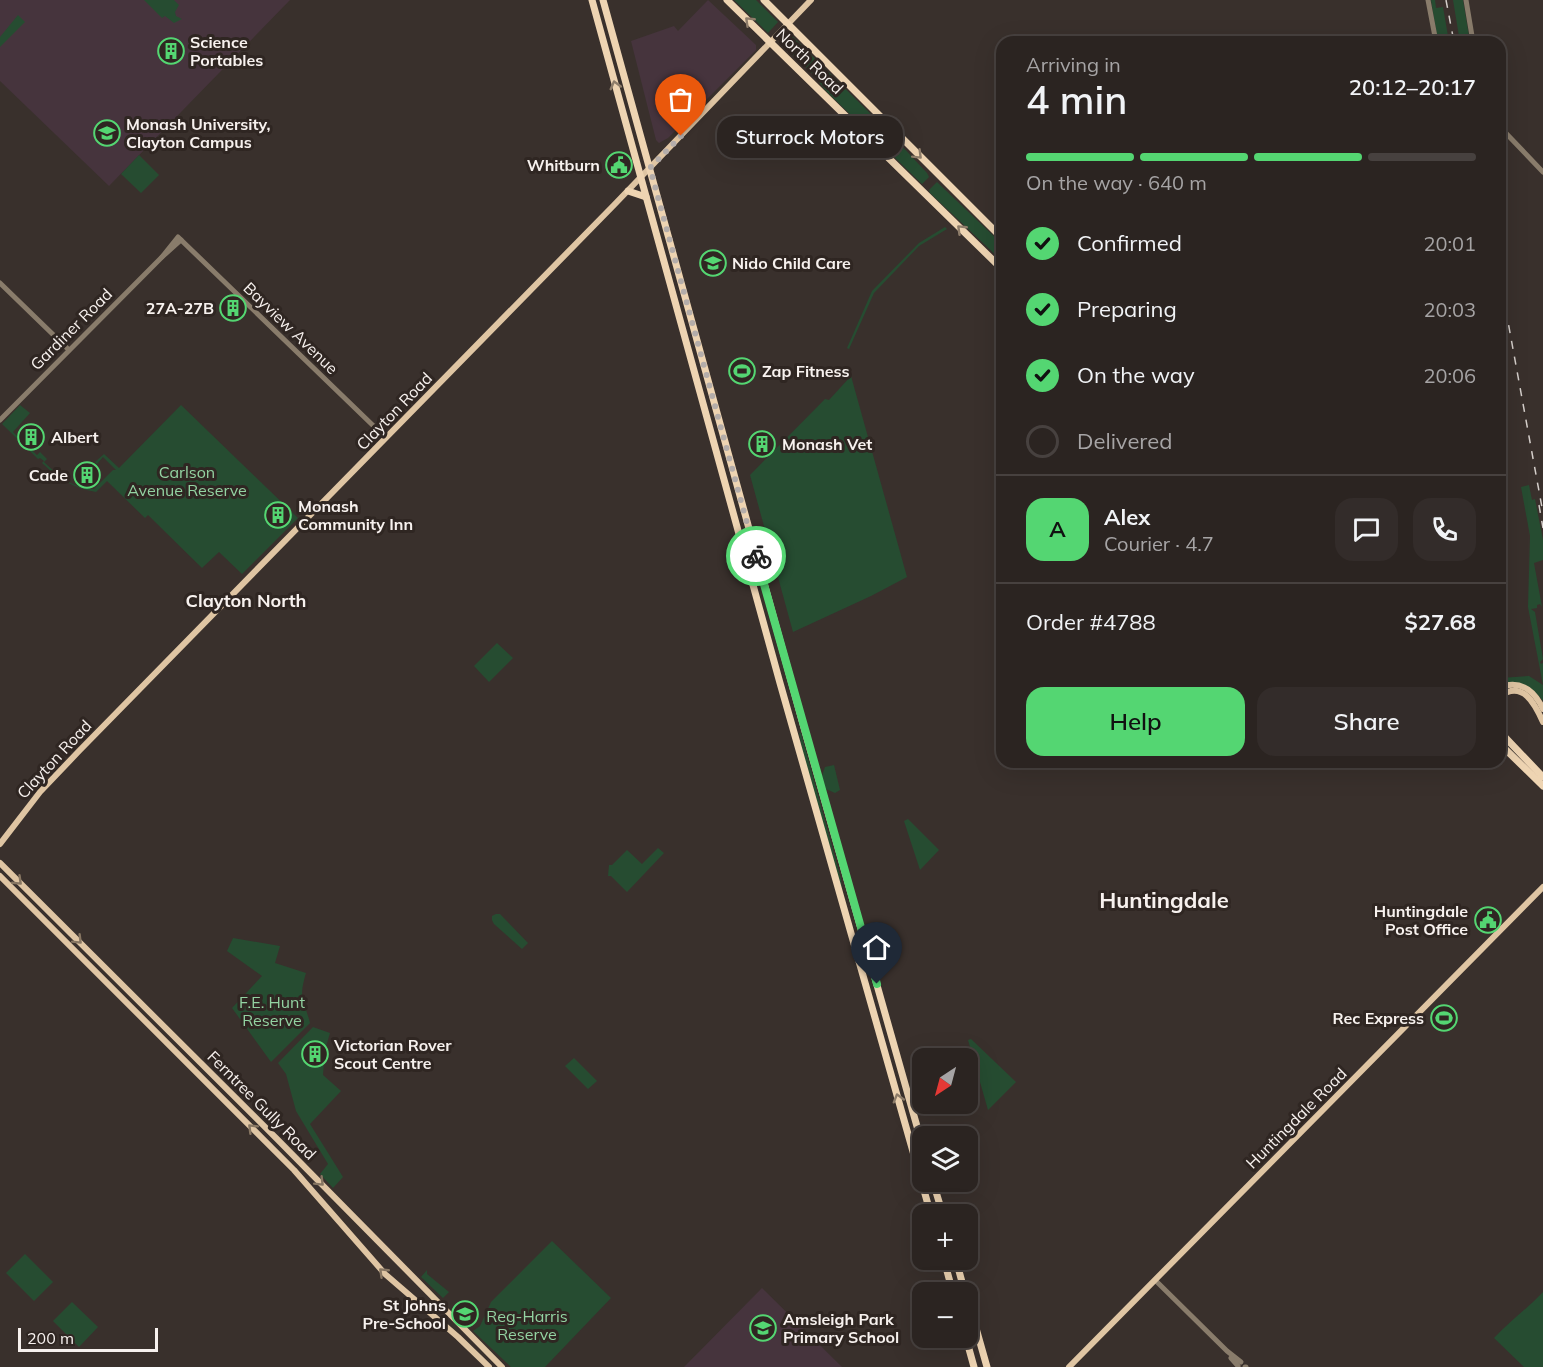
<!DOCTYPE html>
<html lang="en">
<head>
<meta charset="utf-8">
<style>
	:root { --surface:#2b2421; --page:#332c2a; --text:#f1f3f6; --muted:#a6a4a5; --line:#47413f; --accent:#54d672 }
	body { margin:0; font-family:Mulish,sans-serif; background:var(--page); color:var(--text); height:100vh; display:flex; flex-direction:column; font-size:22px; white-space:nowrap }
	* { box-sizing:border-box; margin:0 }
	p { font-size:20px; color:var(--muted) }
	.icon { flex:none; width:33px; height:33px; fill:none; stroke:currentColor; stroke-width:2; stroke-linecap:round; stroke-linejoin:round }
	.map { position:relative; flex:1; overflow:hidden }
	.panel { position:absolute; left:996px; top:36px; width:510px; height:732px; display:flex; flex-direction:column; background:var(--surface); border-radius:18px; box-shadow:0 6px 24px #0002,0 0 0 2px var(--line) }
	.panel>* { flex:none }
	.needle { width:39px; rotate:216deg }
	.controls { position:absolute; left:912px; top:1048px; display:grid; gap:12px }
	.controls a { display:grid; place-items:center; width:66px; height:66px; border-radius:12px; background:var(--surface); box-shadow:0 6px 24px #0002,0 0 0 2px var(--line); font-size:30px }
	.scale { position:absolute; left:18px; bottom:15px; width:140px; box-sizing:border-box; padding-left:6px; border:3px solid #f7f1ee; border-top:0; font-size:16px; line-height:21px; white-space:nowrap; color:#f7f1ee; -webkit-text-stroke:4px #2f2622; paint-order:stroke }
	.pin { position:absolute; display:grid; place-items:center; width:51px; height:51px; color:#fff; margin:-62px -26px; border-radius:50% 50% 50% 0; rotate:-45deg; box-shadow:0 0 6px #0007 }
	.pin .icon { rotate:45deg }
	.courier { position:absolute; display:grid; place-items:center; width:60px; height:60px; margin:-30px; border:4px solid #54d672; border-radius:50%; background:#fff; color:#222; box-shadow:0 2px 8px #0007 }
	.bubble { position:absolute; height:42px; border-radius:18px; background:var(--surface); box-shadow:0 6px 24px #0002,0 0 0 2px var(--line); font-size:20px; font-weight:600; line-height:42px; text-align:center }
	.overview em { font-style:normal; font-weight:600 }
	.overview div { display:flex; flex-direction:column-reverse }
	.overview { display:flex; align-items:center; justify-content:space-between; height:102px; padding:0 30px }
	h1 { font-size:39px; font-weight:600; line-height:45px }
	.bar { display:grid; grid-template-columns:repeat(4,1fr); gap:9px 6px; align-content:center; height:72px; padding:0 30px }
	.bar i { height:8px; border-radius:4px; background:var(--line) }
	.bar .current { background:var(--accent) }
	.bar p { grid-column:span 4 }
	.line { display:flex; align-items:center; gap:15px; padding:0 30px; border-top:2px solid var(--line) }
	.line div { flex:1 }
	.round { display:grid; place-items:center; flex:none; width:63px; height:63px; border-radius:18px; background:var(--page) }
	ol { padding:0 30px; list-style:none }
	li { display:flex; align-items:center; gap:18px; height:66px }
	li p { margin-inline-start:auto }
	li .icon { padding:6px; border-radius:50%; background:var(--accent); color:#111; stroke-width:4 }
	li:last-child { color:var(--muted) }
	li i { width:33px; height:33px; border:3px solid var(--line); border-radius:50% }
	.cta { display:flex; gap:12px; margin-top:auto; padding:12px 30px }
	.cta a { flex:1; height:69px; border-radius:18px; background:var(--accent); color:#111; font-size:24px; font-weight:600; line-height:69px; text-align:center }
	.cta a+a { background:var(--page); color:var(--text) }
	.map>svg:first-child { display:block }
	.education { fill:#46343d }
	.green { fill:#264c31 }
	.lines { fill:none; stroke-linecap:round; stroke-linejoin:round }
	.tertiary { stroke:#897c6b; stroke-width:5 }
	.primary { stroke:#dfc5a3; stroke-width:6 }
	.trunk { stroke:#eed4b2; stroke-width:7 }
	.rail { stroke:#d4ceca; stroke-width:1.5; stroke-dasharray:8 8; stroke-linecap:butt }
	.oneway { stroke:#8e7d6a }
	.oneway2 { stroke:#877662 }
	.done { stroke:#b4adaa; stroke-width:6; stroke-dasharray:0 10.8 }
	.route { stroke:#54d672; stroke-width:8 }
	.labels { text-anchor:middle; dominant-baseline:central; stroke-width:6; stroke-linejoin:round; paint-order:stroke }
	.poi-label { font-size:16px; font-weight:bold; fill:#f7f1ee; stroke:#2f2622; text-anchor:start }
	.street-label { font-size:16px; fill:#f7f1ee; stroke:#2f2622 }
	.park-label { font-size:16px; fill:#93d3a2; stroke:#2f2622 }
	.neighbourhood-label { font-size:18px; font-weight:bold; fill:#f7f1ee; stroke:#2f2622 }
	.district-label { font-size:22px; font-weight:bold; fill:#f7f1ee; stroke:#2f2622 }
</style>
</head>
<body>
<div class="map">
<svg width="1543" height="1367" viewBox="0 0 1543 1367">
	<rect width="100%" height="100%" fill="#39302c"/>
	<g class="education">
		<path d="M0,0h290l-181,186 -109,-105z"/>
		<path d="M708,0l48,45v5l-88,88 -9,5 -3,-3 -25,-99 43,-15 4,5z"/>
		<path d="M762,1288l80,79h-158z"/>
	</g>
	<g class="green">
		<path d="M144,0h30l5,5 -4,7 1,4 6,3 -8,4 -9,-7 -3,2z"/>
		<path d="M734,0h22l22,22 -10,11z"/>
		<path d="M1431,0h4l1,8 7,-1 6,35h-11z"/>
		<path d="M1453,0h10l7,42h-10z"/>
		<path d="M18,15l7,7 -25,25v-10z"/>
		<path d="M791,35l96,95 40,43 2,4 -7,7 -96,-93 -16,-20 -28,-27z"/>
		<path d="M139,155l20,20 -18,18 -20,-19z"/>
		<path d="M937,182l65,62 -1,16 -71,-67 -1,-3z"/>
		<path d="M945,227l2,2 -28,17 -45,47 -25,56 -2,-1 25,-57 47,-48z"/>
		<path d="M851,376l56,201 -36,19 -78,36 -43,-157 75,-76 4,1z"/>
		<path d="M20,405l10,8 -17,19 24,23 3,-3 7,7 -3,3 13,12 3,-2 6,4 -2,4 18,8 12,1 19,-19h3l-13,-13 -6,7 -2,-2 9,-8 15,14 62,-63 117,113 -56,56 -23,-22 -17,16 -54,-53 -3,3 -38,-37 -11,11c-23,-4 -37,-13 -54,-29l2,-2 -4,-3 -2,1 -36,-35z"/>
		<path d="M1529,485l3,15 3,-1 8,41v20l-9,3 8,44 -2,-3 -3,1v3l-6,1 4,3 8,47 -3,3 1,2 2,-1v38c-14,-18 -22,-16 -43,-17v-6l29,-2 14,9 -15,-78 2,-71 -9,-49z"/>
		<path d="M497,643l16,15 -24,24 -15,-16z"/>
		<path d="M799,733h2l40,146 1,11 -39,-136z"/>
		<path d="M834,765l6,25 -5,3 -9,-4 -4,-13 3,-9z"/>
		<path d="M908,819l31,31 -19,20 -16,-49z"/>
		<path d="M658,848l6,5 -37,39 -16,-16h-3l1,-11h3l15,-15 15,14z"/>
		<path d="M496,914h4l28,29 -6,6 -28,-25 -2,-4v-4z"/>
		<path d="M233,938l47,8 -5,17 31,10c-8,27 -2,26 4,50l-39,39 -39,-54 30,-32 -35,-25z"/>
		<path d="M313,1027l17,6 -5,17 -2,25 18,16 -31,33 33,53 -10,11 -13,-14 8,-10 -32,-53 -10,-37 -8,-11z"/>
		<path d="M971,1039l45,43 -28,28 -20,-70z"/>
		<path d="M574,1058l23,23 -9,8 -23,-23z"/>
		<path d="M552,1241l59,57 -66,69h-34l-38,-36 7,-5 11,-24z"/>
		<path d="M25,1254l28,28 -19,19 -28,-28z"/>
		<path d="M427,1270v4l22,18 -6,6 -22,-21z"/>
		<path d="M1543,1292v75h-19l-30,-29c16,-17 33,-29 49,-46z"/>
		<path d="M72,1302l26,25 -19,20 -26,-26z"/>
	</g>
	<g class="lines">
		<g class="tertiary">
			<path d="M1428,0l8,42"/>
			<path d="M1466,0l7,42"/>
			<path d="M1500,127l43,45"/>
			<path d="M162,257l16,-20 208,201"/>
			<path d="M0,283l69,67"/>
			<path d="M0,420l162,-163 19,-17"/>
			<path d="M1155,1280l72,71 14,11"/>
			<path d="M1231,1358l7,8"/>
			<path d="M1245,1367h1"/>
		</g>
		<g class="primary">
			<path d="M1500,687c21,-7 34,3 43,22"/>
			<path d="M1500,696c23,-16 35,8 43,26"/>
			<path d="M0,844l40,-52 39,-41 535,-546 197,-205"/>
			<path d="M0,863l278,277 224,227"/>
			<path d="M0,876l294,294 91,104 73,63 31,30"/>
			<path d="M1069,1367l474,-480"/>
		</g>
		<g class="trunk">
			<path d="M592,0l188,683 151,532"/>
			<path d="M603,0l200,724 119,420"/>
			<path d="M727,0l275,269"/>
			<path d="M764,0l238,238"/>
			<path d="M628,191l18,6"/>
			<path d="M1500,732l43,45"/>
			<path d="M1500,744l43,42"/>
			<path d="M933,1182l10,33"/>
			<path d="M944,1260l9,33"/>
			<path d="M956,1260l9,33"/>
			<path d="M968,1300l19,67"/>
			<path d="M966,1338l8,29"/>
		</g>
		<g class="rail">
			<path d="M1446,0l8,42"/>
			<path d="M1500,278l43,235"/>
			<path d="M1539,505l4,23"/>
		</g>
	</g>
	<defs><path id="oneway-chevron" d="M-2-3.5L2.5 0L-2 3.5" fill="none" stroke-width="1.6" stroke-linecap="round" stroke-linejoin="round" transform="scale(1.5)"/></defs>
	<g class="oneway">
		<use href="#oneway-chevron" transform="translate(749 21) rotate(-136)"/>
		<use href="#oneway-chevron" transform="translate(615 85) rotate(-105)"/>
		<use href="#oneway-chevron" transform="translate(918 155) rotate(45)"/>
		<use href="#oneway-chevron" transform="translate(961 229) rotate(-136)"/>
		<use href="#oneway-chevron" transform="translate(898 1098) rotate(-106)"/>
	</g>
	<g class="oneway2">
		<use href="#oneway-chevron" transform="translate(18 881) rotate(44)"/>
		<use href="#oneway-chevron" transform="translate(78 940) rotate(45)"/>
		<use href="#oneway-chevron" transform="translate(252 1128) rotate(-135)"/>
		<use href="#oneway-chevron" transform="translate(320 1182) rotate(45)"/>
		<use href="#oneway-chevron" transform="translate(383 1272) rotate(-136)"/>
	</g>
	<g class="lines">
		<path class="done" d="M681,136l-31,32 106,388"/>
		<path class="route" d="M756,556l121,428"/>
	</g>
	<defs>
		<g id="building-ring" transform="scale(1.35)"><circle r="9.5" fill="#2f2622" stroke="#54d672" stroke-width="1.5"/><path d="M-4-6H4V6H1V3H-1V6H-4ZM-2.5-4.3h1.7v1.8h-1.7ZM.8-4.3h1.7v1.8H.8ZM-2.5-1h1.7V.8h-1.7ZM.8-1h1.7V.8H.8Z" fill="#54d672"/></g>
		<g id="university-ring" transform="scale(1.35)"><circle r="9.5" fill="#2f2622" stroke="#54d672" stroke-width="1.5"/><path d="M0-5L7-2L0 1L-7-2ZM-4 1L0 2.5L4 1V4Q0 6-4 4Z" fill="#54d672"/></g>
		<g id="civic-ring" transform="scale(1.35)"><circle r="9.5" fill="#2f2622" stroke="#54d672" stroke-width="1.5"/><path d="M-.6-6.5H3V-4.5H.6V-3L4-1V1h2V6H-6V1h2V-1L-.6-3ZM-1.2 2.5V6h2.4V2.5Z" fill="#54d672"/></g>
		<g id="school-ring" transform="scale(1.35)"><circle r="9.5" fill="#2f2622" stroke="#54d672" stroke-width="1.5"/><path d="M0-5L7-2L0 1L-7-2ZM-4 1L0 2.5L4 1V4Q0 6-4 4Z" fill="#54d672"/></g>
		<g id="stadium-ring" transform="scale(1.35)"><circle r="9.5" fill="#2f2622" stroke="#54d672" stroke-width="1.5"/><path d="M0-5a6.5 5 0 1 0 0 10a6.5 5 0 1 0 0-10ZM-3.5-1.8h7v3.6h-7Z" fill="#54d672"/></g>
	</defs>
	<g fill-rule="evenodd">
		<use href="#building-ring" x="171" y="51"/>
		<use href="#university-ring" x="107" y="133"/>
		<use href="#civic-ring" x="619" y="165"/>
		<use href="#school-ring" x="713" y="263"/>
		<use href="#building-ring" x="233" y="308"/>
		<use href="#stadium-ring" x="742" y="371"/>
		<use href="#building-ring" x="31" y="437"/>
		<use href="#building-ring" x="762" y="444"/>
		<use href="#building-ring" x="87" y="475"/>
		<use href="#building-ring" x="278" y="515"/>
		<use href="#civic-ring" x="1488" y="920"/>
		<use href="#stadium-ring" x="1444" y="1018"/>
		<use href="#building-ring" x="315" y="1054"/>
		<use href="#school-ring" x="465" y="1314"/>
		<use href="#school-ring" x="763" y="1328"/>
	</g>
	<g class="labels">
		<g class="poi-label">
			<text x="190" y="42">Science<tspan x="190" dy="18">Portables</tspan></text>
			<text x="126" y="124">Monash University,<tspan x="126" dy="18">Clayton Campus</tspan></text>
			<text x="600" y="165" text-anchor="end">Whitburn</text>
			<text x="732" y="263">Nido Child Care</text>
			<text x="214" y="308" text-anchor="end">27A-27B</text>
			<text x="762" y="371">Zap Fitness</text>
			<text x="51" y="437">Albert</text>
			<text x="782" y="444">Monash Vet</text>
			<text x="68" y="475" text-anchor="end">Cade</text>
			<text x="298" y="506">Monash<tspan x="298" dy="18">Community Inn</tspan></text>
			<text x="1468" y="911" text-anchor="end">Huntingdale<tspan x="1468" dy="18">Post Office</tspan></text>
			<text x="1424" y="1018" text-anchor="end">Rec Express</text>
			<text x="334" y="1045">Victorian Rover<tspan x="334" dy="18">Scout Centre</tspan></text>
			<text x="446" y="1305" text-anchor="end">St Johns<tspan x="446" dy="18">Pre-School</tspan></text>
			<text x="783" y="1319">Amsleigh Park<tspan x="783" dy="18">Primary School</tspan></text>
		</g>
		<g class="street-label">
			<text transform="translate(810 61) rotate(44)">North Road</text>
			<text transform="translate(291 328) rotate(44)">Bayview Avenue</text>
			<text transform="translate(71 329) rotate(-45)">Gardiner Road</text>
			<text transform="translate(394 411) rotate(-46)">Clayton Road</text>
			<text transform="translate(54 759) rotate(-47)">Clayton Road</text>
			<text transform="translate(262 1105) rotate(45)">Ferntree Gully Road</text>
			<text transform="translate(1296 1118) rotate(-45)">Huntingdale Road</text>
		</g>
		<g class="park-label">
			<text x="187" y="472">Carlson<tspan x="187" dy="18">Avenue Reserve</tspan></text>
			<text x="272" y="1002">F.E. Hunt<tspan x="272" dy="18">Reserve</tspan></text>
			<text x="527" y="1316">Reg-Harris<tspan x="527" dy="18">Reserve</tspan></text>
		</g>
		<g class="neighbourhood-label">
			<text x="246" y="600">Clayton North</text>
		</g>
		<g class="district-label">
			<text x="1164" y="900">Huntingdale</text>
		</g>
	</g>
</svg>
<div class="controls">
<a><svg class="needle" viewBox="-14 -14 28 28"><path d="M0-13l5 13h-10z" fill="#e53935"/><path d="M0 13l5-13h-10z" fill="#a6a4a5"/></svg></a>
<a><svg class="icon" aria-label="layers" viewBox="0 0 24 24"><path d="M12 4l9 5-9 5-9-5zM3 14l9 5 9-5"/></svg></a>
<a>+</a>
<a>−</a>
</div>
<div class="scale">200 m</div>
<div class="pin" style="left:681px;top:136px;background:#ea580c"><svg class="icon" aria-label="bag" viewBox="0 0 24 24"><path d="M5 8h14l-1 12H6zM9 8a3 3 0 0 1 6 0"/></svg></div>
<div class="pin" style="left:877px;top:984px;background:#1f2937"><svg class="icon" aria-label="home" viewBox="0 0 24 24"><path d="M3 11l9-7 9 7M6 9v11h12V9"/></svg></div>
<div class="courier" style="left:756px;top:556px"><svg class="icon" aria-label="bike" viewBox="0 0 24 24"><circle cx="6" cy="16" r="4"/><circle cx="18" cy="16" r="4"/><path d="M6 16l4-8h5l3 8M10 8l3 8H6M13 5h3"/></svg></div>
<div class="bubble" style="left:717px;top:116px;width:186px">Sturrock Motors</div>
<section class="panel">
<div class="overview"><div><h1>4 min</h1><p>Arriving in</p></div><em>20:12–20:17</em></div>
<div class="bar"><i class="current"></i><i class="current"></i><i class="current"></i><i></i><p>On the way · 640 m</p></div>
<ol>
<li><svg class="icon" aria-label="check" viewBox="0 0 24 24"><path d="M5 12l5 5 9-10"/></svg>Confirmed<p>20:01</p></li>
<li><svg class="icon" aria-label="check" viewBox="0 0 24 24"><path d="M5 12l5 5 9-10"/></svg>Preparing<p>20:03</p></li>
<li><svg class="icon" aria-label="check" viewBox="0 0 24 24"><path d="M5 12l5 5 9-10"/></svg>On the way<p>20:06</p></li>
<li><i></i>Delivered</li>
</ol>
<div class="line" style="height:108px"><b class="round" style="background:var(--accent);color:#111">A</b><div><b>Alex</b><p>Courier · 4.7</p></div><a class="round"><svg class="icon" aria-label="chat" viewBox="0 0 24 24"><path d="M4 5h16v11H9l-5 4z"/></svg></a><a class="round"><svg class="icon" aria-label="phone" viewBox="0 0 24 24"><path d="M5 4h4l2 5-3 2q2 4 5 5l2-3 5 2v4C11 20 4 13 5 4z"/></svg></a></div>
<div class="line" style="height:78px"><div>Order #4788</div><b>$27.68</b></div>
<div class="cta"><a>Help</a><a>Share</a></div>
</section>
</div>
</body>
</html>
